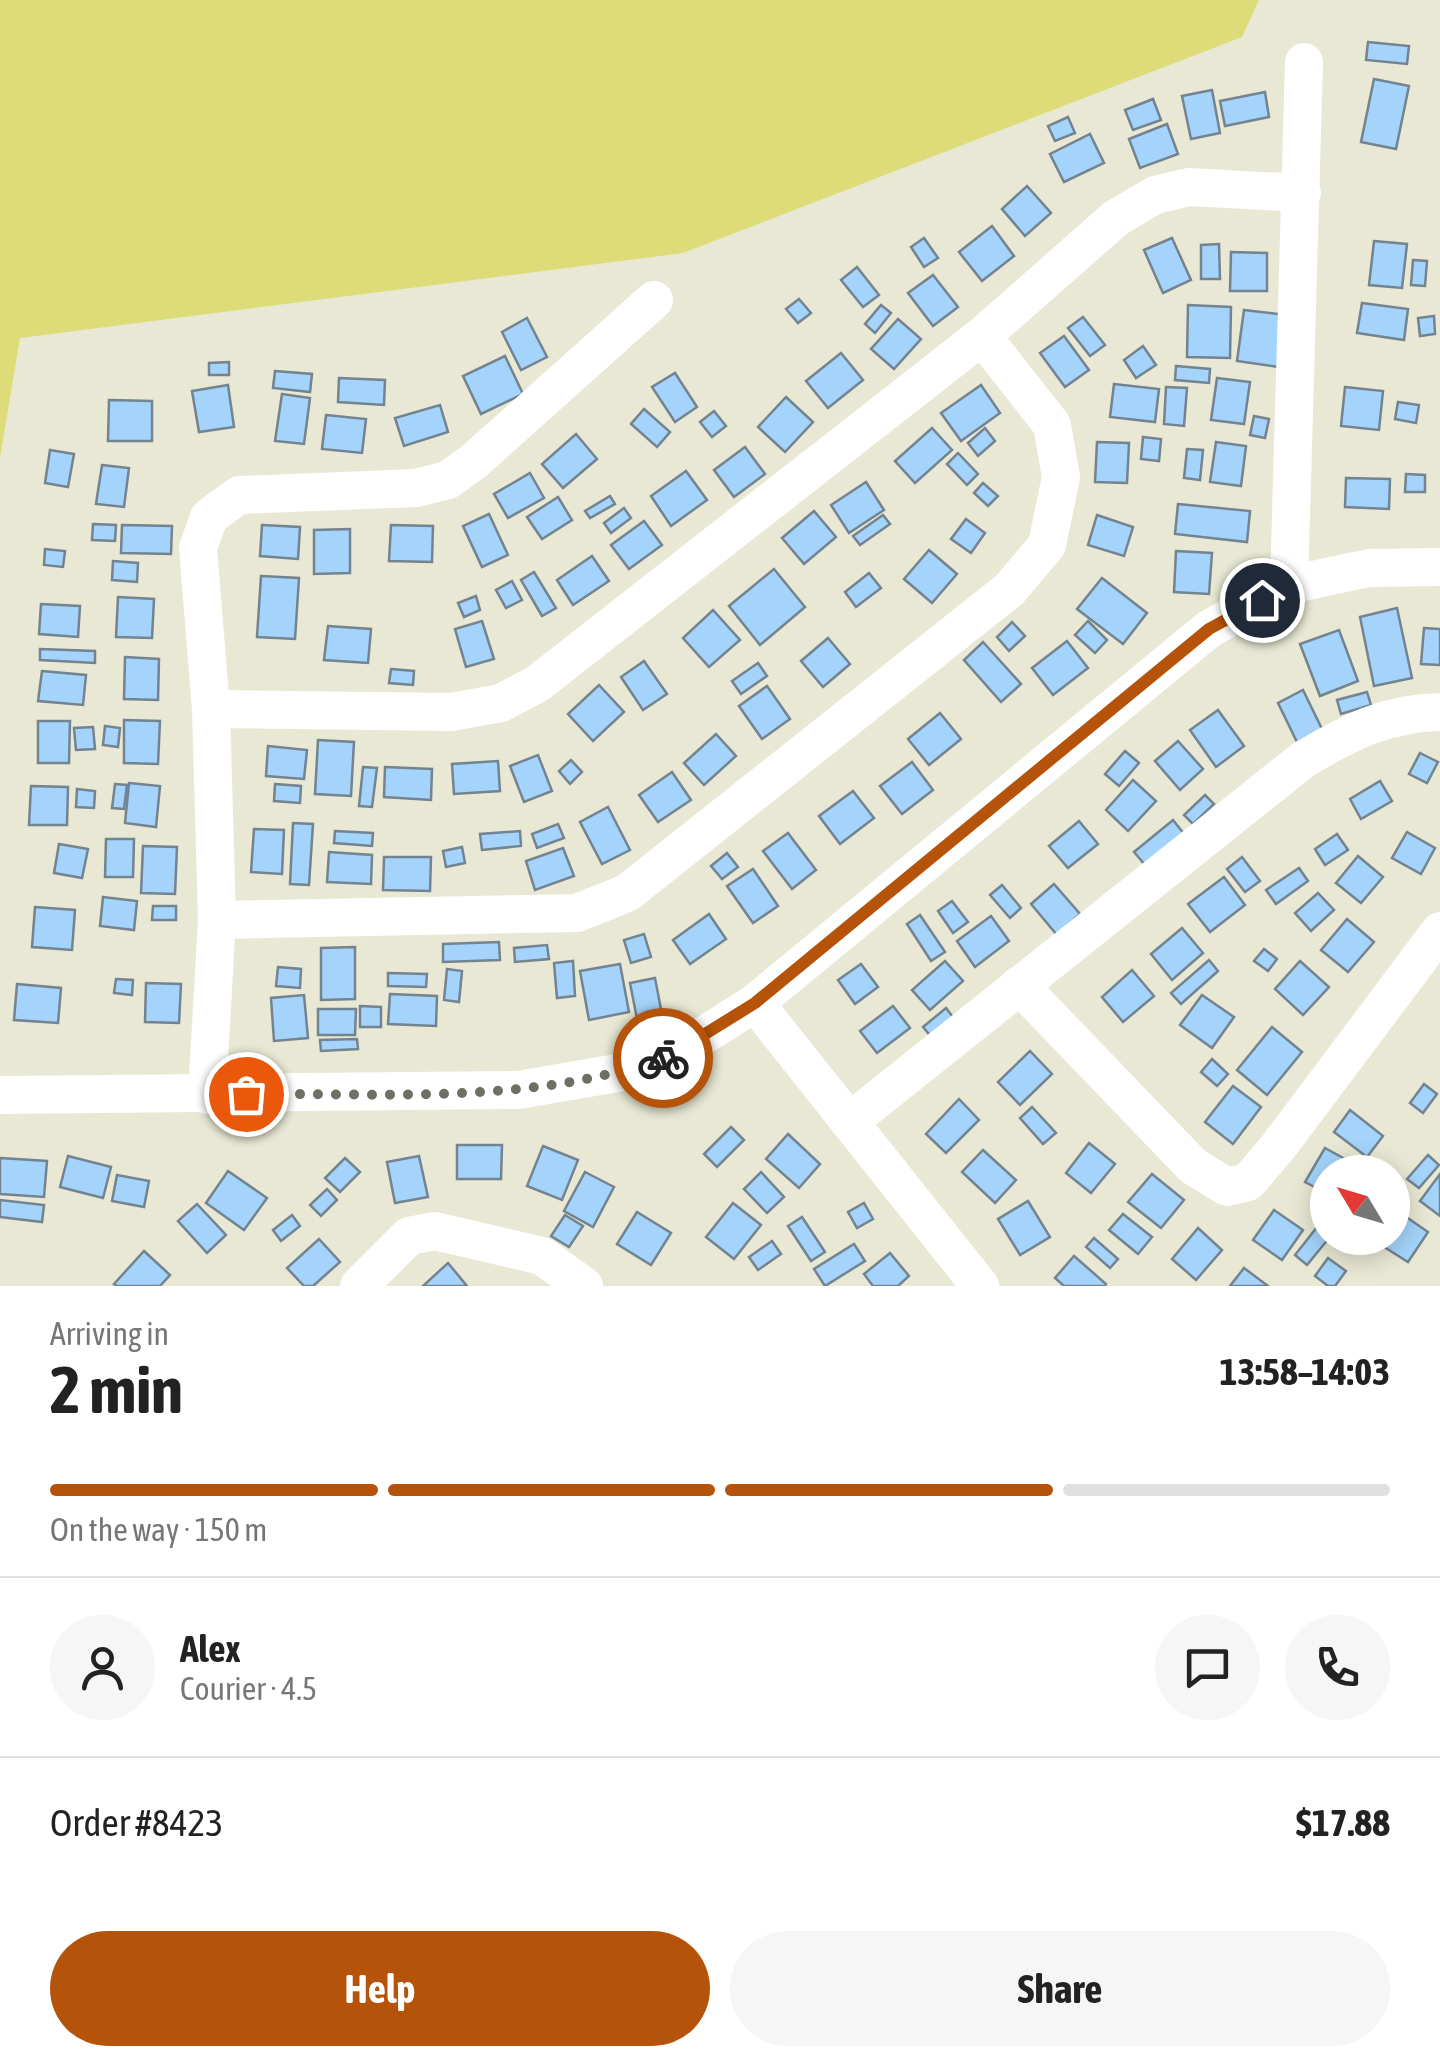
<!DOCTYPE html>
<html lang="en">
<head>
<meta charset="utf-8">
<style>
	:root { --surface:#fff; --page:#f6f6f6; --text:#222; --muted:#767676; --line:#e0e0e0; --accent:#b45309 }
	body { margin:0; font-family:"Asap Condensed",sans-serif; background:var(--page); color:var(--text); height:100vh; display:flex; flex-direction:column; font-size:38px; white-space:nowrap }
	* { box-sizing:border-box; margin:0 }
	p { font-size:32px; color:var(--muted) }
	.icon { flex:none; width:55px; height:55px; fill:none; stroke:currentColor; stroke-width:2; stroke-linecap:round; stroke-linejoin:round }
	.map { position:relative; height:1286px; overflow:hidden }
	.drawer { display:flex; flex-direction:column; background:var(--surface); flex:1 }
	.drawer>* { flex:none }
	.needle { width:65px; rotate:308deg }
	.buttons { position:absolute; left:1310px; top:1155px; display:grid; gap:20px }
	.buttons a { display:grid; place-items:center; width:100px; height:100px; border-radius:50%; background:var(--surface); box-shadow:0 5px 25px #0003; font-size:50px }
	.pin { position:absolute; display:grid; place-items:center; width:85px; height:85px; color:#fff; margin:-42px; border:5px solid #fff; border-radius:50%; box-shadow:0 2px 10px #0007 }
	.courier { position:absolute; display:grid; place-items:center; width:100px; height:100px; margin:-50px; border:8px solid #b45309; border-radius:50%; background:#fff; color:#222; box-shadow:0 2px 12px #0007 }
	.headline em { font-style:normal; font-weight:700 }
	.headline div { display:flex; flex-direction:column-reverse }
	.headline { display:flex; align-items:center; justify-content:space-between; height:170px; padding:0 50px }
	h1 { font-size:65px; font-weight:700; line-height:75px }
	.bar { display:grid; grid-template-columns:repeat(4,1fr); gap:15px 10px; align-content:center; height:120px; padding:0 50px }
	.bar i { height:12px; border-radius:8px; background:var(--line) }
	.bar .selected { background:var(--accent) }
	.bar p { grid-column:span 4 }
	.line { display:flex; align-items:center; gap:25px; padding:0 50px; border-top:2px solid var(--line) }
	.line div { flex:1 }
	.round { display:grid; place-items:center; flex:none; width:105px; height:105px; border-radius:52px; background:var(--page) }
	.action { display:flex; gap:20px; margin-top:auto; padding:20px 50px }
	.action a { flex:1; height:115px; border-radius:60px; background:var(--accent); color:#fff; font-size:40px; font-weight:700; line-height:115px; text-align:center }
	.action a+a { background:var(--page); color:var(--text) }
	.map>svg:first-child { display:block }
	.green { fill:#dddc79 }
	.building { fill:#a4d4fb; stroke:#738390; stroke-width:2.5 }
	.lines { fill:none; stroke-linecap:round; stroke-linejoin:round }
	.street { stroke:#fff; stroke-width:38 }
	.done { stroke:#6f6f63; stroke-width:10; stroke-dasharray:0 18 }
	.route { stroke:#b45309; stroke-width:12 }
</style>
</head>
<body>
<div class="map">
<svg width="1440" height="1286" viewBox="0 0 1440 1286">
	<rect width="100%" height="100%" fill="#e8e8d4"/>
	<path class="green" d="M0,0h1259l-17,37 -559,216 -663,85 -20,120z"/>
	<g class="building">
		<path d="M1368,42l41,4 -2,18 -41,-4z"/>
		<path d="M1374,79l35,7 -13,63 -35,-7z"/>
		<path d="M1212,90l8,43 -29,6 -9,-43z"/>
		<path d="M1265,92l4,25 -44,9 -5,-25z"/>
		<path d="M1153,99l8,21 -28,10 -8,-20z"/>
		<path d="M1068,117l7,16 -20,8 -7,-15z"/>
		<path d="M1167,124l11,30 -38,14 -11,-29z"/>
		<path d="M1090,134l14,29 -40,19 -14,-28z"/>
		<path d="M1027,186l24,27 -26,23 -23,-27z"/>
		<path d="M992,226l22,30 -32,25 -23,-29z"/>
		<path d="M924,238l14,20 -14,9 -13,-20z"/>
		<path d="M1172,238l19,42 -28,13 -19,-43z"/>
		<path d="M1374,241l33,3 -5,44 -33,-3z"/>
		<path d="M1219,244l1,35h-19v-34z"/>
		<path d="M1231,252l36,1v38h-37z"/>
		<path d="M1413,260l14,1 -2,25 -14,-1z"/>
		<path d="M857,267l22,28 -16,12 -22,-27z"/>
		<path d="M933,275l25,32 -25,19 -25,-33z"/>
		<path d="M799,299l12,14 -13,10 -12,-14z"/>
		<path d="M1362,303l46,6 -4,31 -47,-7z"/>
		<path d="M881,305l10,8 -16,20 -10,-9z"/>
		<path d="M1188,305l43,2 -1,51 -43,-1z"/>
		<path d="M1244,310l42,5 -7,52 -42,-6z"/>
		<path d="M1434,316l1,18 -15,2 -2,-18z"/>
		<path d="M1083,317l22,28 -15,11 -22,-28z"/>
		<path d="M527,318l20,39 -26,13 -19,-38z"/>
		<path d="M898,319l23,20 -27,30 -23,-20z"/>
		<path d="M1064,336l25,34 -24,17 -25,-34z"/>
		<path d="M1143,346l13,19 -20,13 -12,-18z"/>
		<path d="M841,353l22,27 -35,28 -22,-27z"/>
		<path d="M505,356l18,38 -42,20 -18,-38z"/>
		<path d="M229,362v13h-20v-12z"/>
		<path d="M1176,366l34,3 -1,14 -34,-3z"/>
		<path d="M275,371l37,3 -2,18 -37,-4z"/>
		<path d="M675,373l22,34 -22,15 -23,-35z"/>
		<path d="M339,378l46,2 -1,25 -46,-3z"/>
		<path d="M1217,378l33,4 -6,42 -33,-4z"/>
		<path d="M1114,384l45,5 -4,33 -45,-5z"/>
		<path d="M228,385l6,42 -35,5 -7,-41z"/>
		<path d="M981,385l19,28 -39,28 -20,-28z"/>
		<path d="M1166,387l21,1 -3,38 -20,-2z"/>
		<path d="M1345,387l38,4 -4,39 -38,-4z"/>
		<path d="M282,394l28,4 -6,46 -29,-3z"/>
		<path d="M786,397l27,25 -28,30 -27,-25z"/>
		<path d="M109,400l43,1v40h-44z"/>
		<path d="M1398,402l21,3 -3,18 -21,-4z"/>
		<path d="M440,405l8,27 -44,14 -9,-28z"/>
		<path d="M644,409l26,23 -13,15 -26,-23z"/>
		<path d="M714,411l12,15 -14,11 -12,-15z"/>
		<path d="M326,415l40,4 -4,34 -40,-4z"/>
		<path d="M1254,416l15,3 -4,19 -15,-3z"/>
		<path d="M932,428l20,22 -37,33 -20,-22z"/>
		<path d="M985,428l10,13 -17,15 -10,-13z"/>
		<path d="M576,434l21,25 -34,29 -21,-24z"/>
		<path d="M1143,437l18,2 -2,22 -18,-2z"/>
		<path d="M1097,442l32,1 -2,40 -32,-1z"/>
		<path d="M1216,442l30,4 -5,40 -31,-4z"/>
		<path d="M745,447l20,27 -31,23 -20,-27z"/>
		<path d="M1187,449l16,1 -3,30 -16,-2z"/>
		<path d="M50,450l24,4 -6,33 -23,-4z"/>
		<path d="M958,453l20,21 -11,11 -20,-21z"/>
		<path d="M102,465l27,3 -5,39 -28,-3z"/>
		<path d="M686,471l21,29 -36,26 -20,-30z"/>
		<path d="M530,473l14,25 -36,20 -14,-24z"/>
		<path d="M1406,474l19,1v17h-20z"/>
		<path d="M1346,478l44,1 -1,30 -44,-2z"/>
		<path d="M866,482l18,28 -35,23 -18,-28z"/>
		<path d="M983,483l15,13 -10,10 -14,-13z"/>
		<path d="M610,496l5,8 -25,14 -5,-7z"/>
		<path d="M558,497l14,23 -30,19 -15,-22z"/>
		<path d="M1178,504l72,7 -3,31 -72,-8z"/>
		<path d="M624,508l7,10 -20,15 -7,-10z"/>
		<path d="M814,511l22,26 -32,27 -22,-26z"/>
		<path d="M489,514l19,41 -26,12 -19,-41z"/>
		<path d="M883,515l7,9 -30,21 -7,-9z"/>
		<path d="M1097,515l36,12 -9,29 -36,-11z"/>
		<path d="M966,519l19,14 -14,20 -20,-14z"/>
		<path d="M644,521l18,24 -33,24 -18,-24z"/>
		<path d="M93,524l23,1 -1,16 -23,-1z"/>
		<path d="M122,525l50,1 -1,28 -50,-1z"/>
		<path d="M262,525l38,2 -2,32 -38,-3z"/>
		<path d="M391,525l42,1 -1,36 -43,-1z"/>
		<path d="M350,529v44l-36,1v-44z"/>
		<path d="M45,549l20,2 -2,16 -19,-2z"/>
		<path d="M929,550l28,24 -25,29 -28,-24z"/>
		<path d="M1176,551l36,2 -3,41 -35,-2z"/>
		<path d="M592,556l17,25 -36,24 -16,-25z"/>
		<path d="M113,561l25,2 -1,19 -25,-2z"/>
		<path d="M774,569l31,38 -45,38 -31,-39z"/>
		<path d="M534,572l22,36 -14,8 -21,-36z"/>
		<path d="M869,573l12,15 -25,19 -11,-15z"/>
		<path d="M261,576l38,2 -4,61 -38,-2z"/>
		<path d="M1102,578l45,35 -24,31 -46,-35z"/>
		<path d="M512,581l10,19 -16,8 -10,-18z"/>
		<path d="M476,596l4,14 -16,7 -6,-14z"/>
		<path d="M118,597l36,2 -2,39 -36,-1z"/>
		<path d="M41,604l39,2 -2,31 -39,-3z"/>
		<path d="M1397,608l15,70 -38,8 -14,-69z"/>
		<path d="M713,610l27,30 -31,27 -26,-29z"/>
		<path d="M482,621l12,38 -28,8 -11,-38z"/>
		<path d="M1088,621l19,19 -12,13 -20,-18z"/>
		<path d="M1012,622l13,14 -16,15 -12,-14z"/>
		<path d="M328,626l43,3 -3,34 -44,-3z"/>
		<path d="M1424,628l16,1v36l-19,-1z"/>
		<path d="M1339,630l19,51 -38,15 -20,-52z"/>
		<path d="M828,638l22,26 -27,23 -22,-26z"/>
		<path d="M1067,641l21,27 -35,27 -21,-27z"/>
		<path d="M983,642l38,42 -20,18 -37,-42z"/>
		<path d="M40,649l55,2v12l-55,-3z"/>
		<path d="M125,657l34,2 -1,41 -34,-1z"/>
		<path d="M644,661l23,33 -24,16 -22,-33z"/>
		<path d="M758,663l9,13 -26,18 -9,-13z"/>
		<path d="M391,669l23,2 -1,14 -24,-2z"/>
		<path d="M42,671l44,4 -3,30 -45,-4z"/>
		<path d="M599,685l25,27 -31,29 -25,-27z"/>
		<path d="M767,686l23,33 -28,20 -23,-33z"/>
		<path d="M1303,690l19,39 -25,13 -19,-39z"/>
		<path d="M1367,692l4,13 -30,9 -4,-14z"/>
		<path d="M1218,710l26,36 -28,21 -26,-37z"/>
		<path d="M940,713l21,26 -32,26 -21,-26z"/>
		<path d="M124,720l36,1 -2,43 -34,-1z"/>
		<path d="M38,721h32l-1,42h-31z"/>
		<path d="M105,726l15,2 -2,19 -15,-2z"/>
		<path d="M93,727l2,22 -19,1 -2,-22z"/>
		<path d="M716,734l20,22 -32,29 -20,-22z"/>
		<path d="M318,740l36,2 -3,54 -36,-2z"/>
		<path d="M1178,741l25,28 -23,21 -25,-29z"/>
		<path d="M268,746l39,4 -3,29 -38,-3z"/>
		<path d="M1125,751l14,12 -20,23 -14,-12z"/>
		<path d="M1420,753l18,9 -11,21 -18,-9z"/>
		<path d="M538,755l14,36 -28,11 -14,-36z"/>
		<path d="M571,760l11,12 -12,12 -11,-13z"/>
		<path d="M498,761l2,30 -46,3 -2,-30z"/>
		<path d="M912,762l21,28 -31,24 -22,-28z"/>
		<path d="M363,767l14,1 -5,39 -13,-1z"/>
		<path d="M385,767l47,2 -1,31 -47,-3z"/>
		<path d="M672,772l19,28 -33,22 -19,-27z"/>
		<path d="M1133,780l23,21 -28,30 -22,-21z"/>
		<path d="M1380,781l12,20 -31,18 -11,-20z"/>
		<path d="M129,783l31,3 -4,41 -31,-4z"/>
		<path d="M115,784l12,1 -3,24 -12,-1z"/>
		<path d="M275,784l26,2 -1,17 -26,-2z"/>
		<path d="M31,786l37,1 -1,38h-38z"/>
		<path d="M77,789l18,2 -1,17 -18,-1z"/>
		<path d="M853,791l21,27 -34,26 -21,-28z"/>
		<path d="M1205,795l9,9 -21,20 -9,-9z"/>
		<path d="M608,807l22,43 -28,14 -22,-42z"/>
		<path d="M1173,820l12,15 -39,31 -12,-14z"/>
		<path d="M1079,821l19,23 -30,24 -19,-22z"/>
		<path d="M293,823l20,1 -4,61 -19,-1z"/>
		<path d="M558,824l6,14 -27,10 -5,-14z"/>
		<path d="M254,829l30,1 -2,44 -31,-2z"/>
		<path d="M335,831l38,2 -1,13 -38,-3z"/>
		<path d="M520,831l1,15 -39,4 -2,-16z"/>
		<path d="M1407,832l28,16 -14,26 -29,-16z"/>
		<path d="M788,833l28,37 -24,19 -29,-38z"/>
		<path d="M1337,834l11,16 -23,15 -10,-16z"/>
		<path d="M106,839h28l-1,38h-28z"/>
		<path d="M59,844l29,5 -6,29 -28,-5z"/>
		<path d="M143,846l34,1 -2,47 -34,-1z"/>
		<path d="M462,847l3,16 -19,4 -3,-16z"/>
		<path d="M563,848l11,28 -39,14 -9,-29z"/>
		<path d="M329,852l43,3 -1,29 -44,-2z"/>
		<path d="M727,853l11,14 -16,12 -11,-13z"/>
		<path d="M1358,856l25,21 -22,26 -25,-20z"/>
		<path d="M384,857h47l-1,34 -47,-1z"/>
		<path d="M1242,857l18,24 -15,11 -18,-23z"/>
		<path d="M1299,868l9,13 -32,23 -10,-14z"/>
		<path d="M753,869l25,37 -25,17 -26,-37z"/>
		<path d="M1224,877l21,28 -35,27 -22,-28z"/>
		<path d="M1054,884l26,30 -23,21 -26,-31z"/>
		<path d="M1002,885l19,23 -11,10 -20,-23z"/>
		<path d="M1318,893l16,17 -23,21 -16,-18z"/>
		<path d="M103,897l34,4 -3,29 -34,-4z"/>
		<path d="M952,901l16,21 -15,11 -15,-22z"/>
		<path d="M153,906h23v14h-24z"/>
		<path d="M35,907l40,3 -3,40 -40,-3z"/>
		<path d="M709,914l17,25 -36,25 -17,-24z"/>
		<path d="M920,915l25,37 -14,9 -24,-37z"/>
		<path d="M991,916l18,25 -34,26 -18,-26z"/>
		<path d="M1347,919l27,23 -26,30 -27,-22z"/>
		<path d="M1182,928l21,25 -31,27 -21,-26z"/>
		<path d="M644,934l7,23 -20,6 -7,-23z"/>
		<path d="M499,942l1,18 -57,2v-18z"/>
		<path d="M547,945l2,14 -34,3 -1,-14z"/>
		<path d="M355,947v52l-34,1v-52z"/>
		<path d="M1264,949l13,10 -9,12 -14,-10z"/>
		<path d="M1209,960l9,11 -37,33 -10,-11z"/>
		<path d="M573,961l2,35 -18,2 -3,-35z"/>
		<path d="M945,961l18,20 -33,29 -18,-20z"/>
		<path d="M1300,961l29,26 -26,28 -28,-26z"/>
		<path d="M620,964l9,48 -40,8 -9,-49z"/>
		<path d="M861,964l17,23 -23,17 -17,-24z"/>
		<path d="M278,967l23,2 -1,19 -24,-2z"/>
		<path d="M447,969l15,2 -3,31 -15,-2z"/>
		<path d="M1132,970l22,26 -31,26 -21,-25z"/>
		<path d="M388,973l39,1 -1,13 -38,-1z"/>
		<path d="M655,978l9,47 -25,4 -9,-46z"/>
		<path d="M116,979l17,1 -1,15 -18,-2z"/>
		<path d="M146,983l35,1 -2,39 -34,-1z"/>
		<path d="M17,984l44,4 -3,35 -44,-3z"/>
		<path d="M390,994l47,2 -1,30 -48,-2z"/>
		<path d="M304,995l4,43 -34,3 -3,-43z"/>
		<path d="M1202,995l32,22 -22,31 -32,-23z"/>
		<path d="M360,1006l21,1v20h-21z"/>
		<path d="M893,1006l17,22 -33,25 -17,-22z"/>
		<path d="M946,1008l10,13 -23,18 -10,-12z"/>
		<path d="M318,1009h38l-1,26h-37z"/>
		<path d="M1272,1027l30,25 -35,43 -30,-25z"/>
		<path d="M357,1039l1,10 -37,2 -1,-11z"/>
		<path d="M1030,1051l22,23 -32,31 -22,-23z"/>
		<path d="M1212,1059l16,15 -11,12 -16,-14z"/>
		<path d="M1424,1084l13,10 -14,19 -13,-10z"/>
		<path d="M1233,1086l28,21 -28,37 -28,-22z"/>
		<path d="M959,1099l20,21 -33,33 -20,-19z"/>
		<path d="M1032,1107l24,26 -13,11 -23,-26z"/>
		<path d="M1350,1110l33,26 -16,21 -33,-25z"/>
		<path d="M731,1127l13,13 -27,27 -13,-13z"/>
		<path d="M788,1134l32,30 -21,24 -33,-29z"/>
		<path d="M1089,1143l26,21 -24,29 -25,-20z"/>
		<path d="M457,1145h45l-1,34h-44z"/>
		<path d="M543,1146l35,14 -16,40 -35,-14z"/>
		<path d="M1325,1148l31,17 -4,7h-24v22l-23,-12z"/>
		<path d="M983,1150l33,30 -21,23 -33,-31z"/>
		<path d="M1428,1155l11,10 -20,23 -12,-9z"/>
		<path d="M68,1156l43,11 -8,31 -43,-11z"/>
		<path d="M419,1156l9,41 -33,6 -8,-41z"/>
		<path d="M0,1158l47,3 -3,36 -44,-3z"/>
		<path d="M345,1158l15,14 -20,20 -15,-14z"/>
		<path d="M228,1171l39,27 -23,32 -38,-27z"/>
		<path d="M585,1172l29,15 -21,40 -29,-16z"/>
		<path d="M761,1172l23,25 -17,16 -23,-24z"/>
		<path d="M1152,1174l32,26 -23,28 -33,-26z"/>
		<path d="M1440,1174v42l-20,-15z"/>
		<path d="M117,1175l32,6 -5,26 -32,-6z"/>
		<path d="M327,1189l10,11 -16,16 -11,-11z"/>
		<path d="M0,1200l44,5 -2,17 -42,-5z"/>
		<path d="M1028,1201l22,36 -30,18 -22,-36z"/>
		<path d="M733,1203l28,22 -27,34 -28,-22z"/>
		<path d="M864,1203l9,16 -16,9 -9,-16z"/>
		<path d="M197,1204l29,31 -19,18 -29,-32z"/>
		<path d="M1274,1210l29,20 -21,30 -29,-20z"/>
		<path d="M637,1212l34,21 -20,32 -34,-21z"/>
		<path d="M1123,1214l29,23 -14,17 -29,-24z"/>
		<path d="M1402,1214l26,18 -20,30 -27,-17 5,-7h6v-10z"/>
		<path d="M292,1215l8,11 -19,15 -8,-11z"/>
		<path d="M565,1215l18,11 -14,21 -18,-11z"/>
		<path d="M802,1217l23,35 -14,9 -23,-35z"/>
		<path d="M1318,1226l11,12 -22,27 -12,-10z"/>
		<path d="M1198,1228l24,22 -26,30 -24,-21z"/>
		<path d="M1094,1238l24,21 -8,9 -24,-21z"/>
		<path d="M319,1239l21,23 -27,24h-9l-17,-18z"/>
		<path d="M772,1241l9,13 -23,16 -9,-13z"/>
		<path d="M854,1244l11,17 -40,25 -11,-17z"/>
		<path d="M144,1251l26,24 -10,11h-43l-3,-2z"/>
		<path d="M890,1253l19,23 -11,10h-25l-9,-12z"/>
		<path d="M1074,1256l32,28 -1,2h-41l-9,-8z"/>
		<path d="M1328,1258l18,13 -11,15h-7l-13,-10z"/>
		<path d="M448,1263l19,23h-44z"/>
		<path d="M1244,1268l24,18h-38z"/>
	</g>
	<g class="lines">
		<g class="street">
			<path d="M1289,585l15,-523"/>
			<path d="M211,709l240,3 50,-9 36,-19 445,-348 134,-118 39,-23 34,-8 113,6"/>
			<path d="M217,920l360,-7 50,-20 382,-303 38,-45 14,-68 -9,-52 -70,-89"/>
			<path d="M1019,985l174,181 34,21 21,-5 30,-35 162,-216"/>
			<path d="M755,1003l225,283"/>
			<path d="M0,1095l518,-5 105,-18 53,-19 79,-50 454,-374 80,-44 80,-17 71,-1"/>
			<path d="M207,1095l10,-175 -6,-211 -13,-161 11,-31 30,-22 177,-7 32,-8 25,-18 181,-162"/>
			<path d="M849,1122l455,-363c46,-27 82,-46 136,-47"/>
			<path d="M359,1286l50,-50 26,-5 107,25 42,30"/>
		</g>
	</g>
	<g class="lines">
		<path class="done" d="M246,1094c137,-1 287,11 417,-36"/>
		<path class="route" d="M663,1058l13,-6 79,-49 454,-374 53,-29"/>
	</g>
</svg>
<div class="buttons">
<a><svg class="needle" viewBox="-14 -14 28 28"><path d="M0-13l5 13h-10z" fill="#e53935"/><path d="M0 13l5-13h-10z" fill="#767676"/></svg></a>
</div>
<div class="pin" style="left:246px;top:1094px;background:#ea580c"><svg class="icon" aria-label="bag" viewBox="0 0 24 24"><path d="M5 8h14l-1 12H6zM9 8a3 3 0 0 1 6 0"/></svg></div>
<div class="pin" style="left:1262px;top:600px;background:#1f2937"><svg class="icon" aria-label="home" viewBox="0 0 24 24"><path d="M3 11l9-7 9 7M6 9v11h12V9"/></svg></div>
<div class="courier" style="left:663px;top:1058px"><svg class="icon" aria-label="bike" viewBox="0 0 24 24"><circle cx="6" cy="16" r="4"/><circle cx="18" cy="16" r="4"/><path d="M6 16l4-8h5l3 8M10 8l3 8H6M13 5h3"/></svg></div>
</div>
<section class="drawer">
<div class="headline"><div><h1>2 min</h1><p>Arriving in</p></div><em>13:58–14:03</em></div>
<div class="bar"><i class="selected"></i><i class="selected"></i><i class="selected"></i><i></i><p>On the way · 150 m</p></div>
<div class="line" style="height:180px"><a class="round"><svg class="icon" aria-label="person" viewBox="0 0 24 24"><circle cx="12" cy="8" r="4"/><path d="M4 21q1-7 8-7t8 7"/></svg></a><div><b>Alex</b><p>Courier · 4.5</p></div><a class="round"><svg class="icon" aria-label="chat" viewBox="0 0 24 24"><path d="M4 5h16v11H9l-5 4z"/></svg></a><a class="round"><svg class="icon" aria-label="phone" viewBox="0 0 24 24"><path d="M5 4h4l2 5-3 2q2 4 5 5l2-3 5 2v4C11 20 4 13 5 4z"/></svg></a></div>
<div class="line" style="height:130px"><div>Order #8423</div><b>$17.88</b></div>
<div class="action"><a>Help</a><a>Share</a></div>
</section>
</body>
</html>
